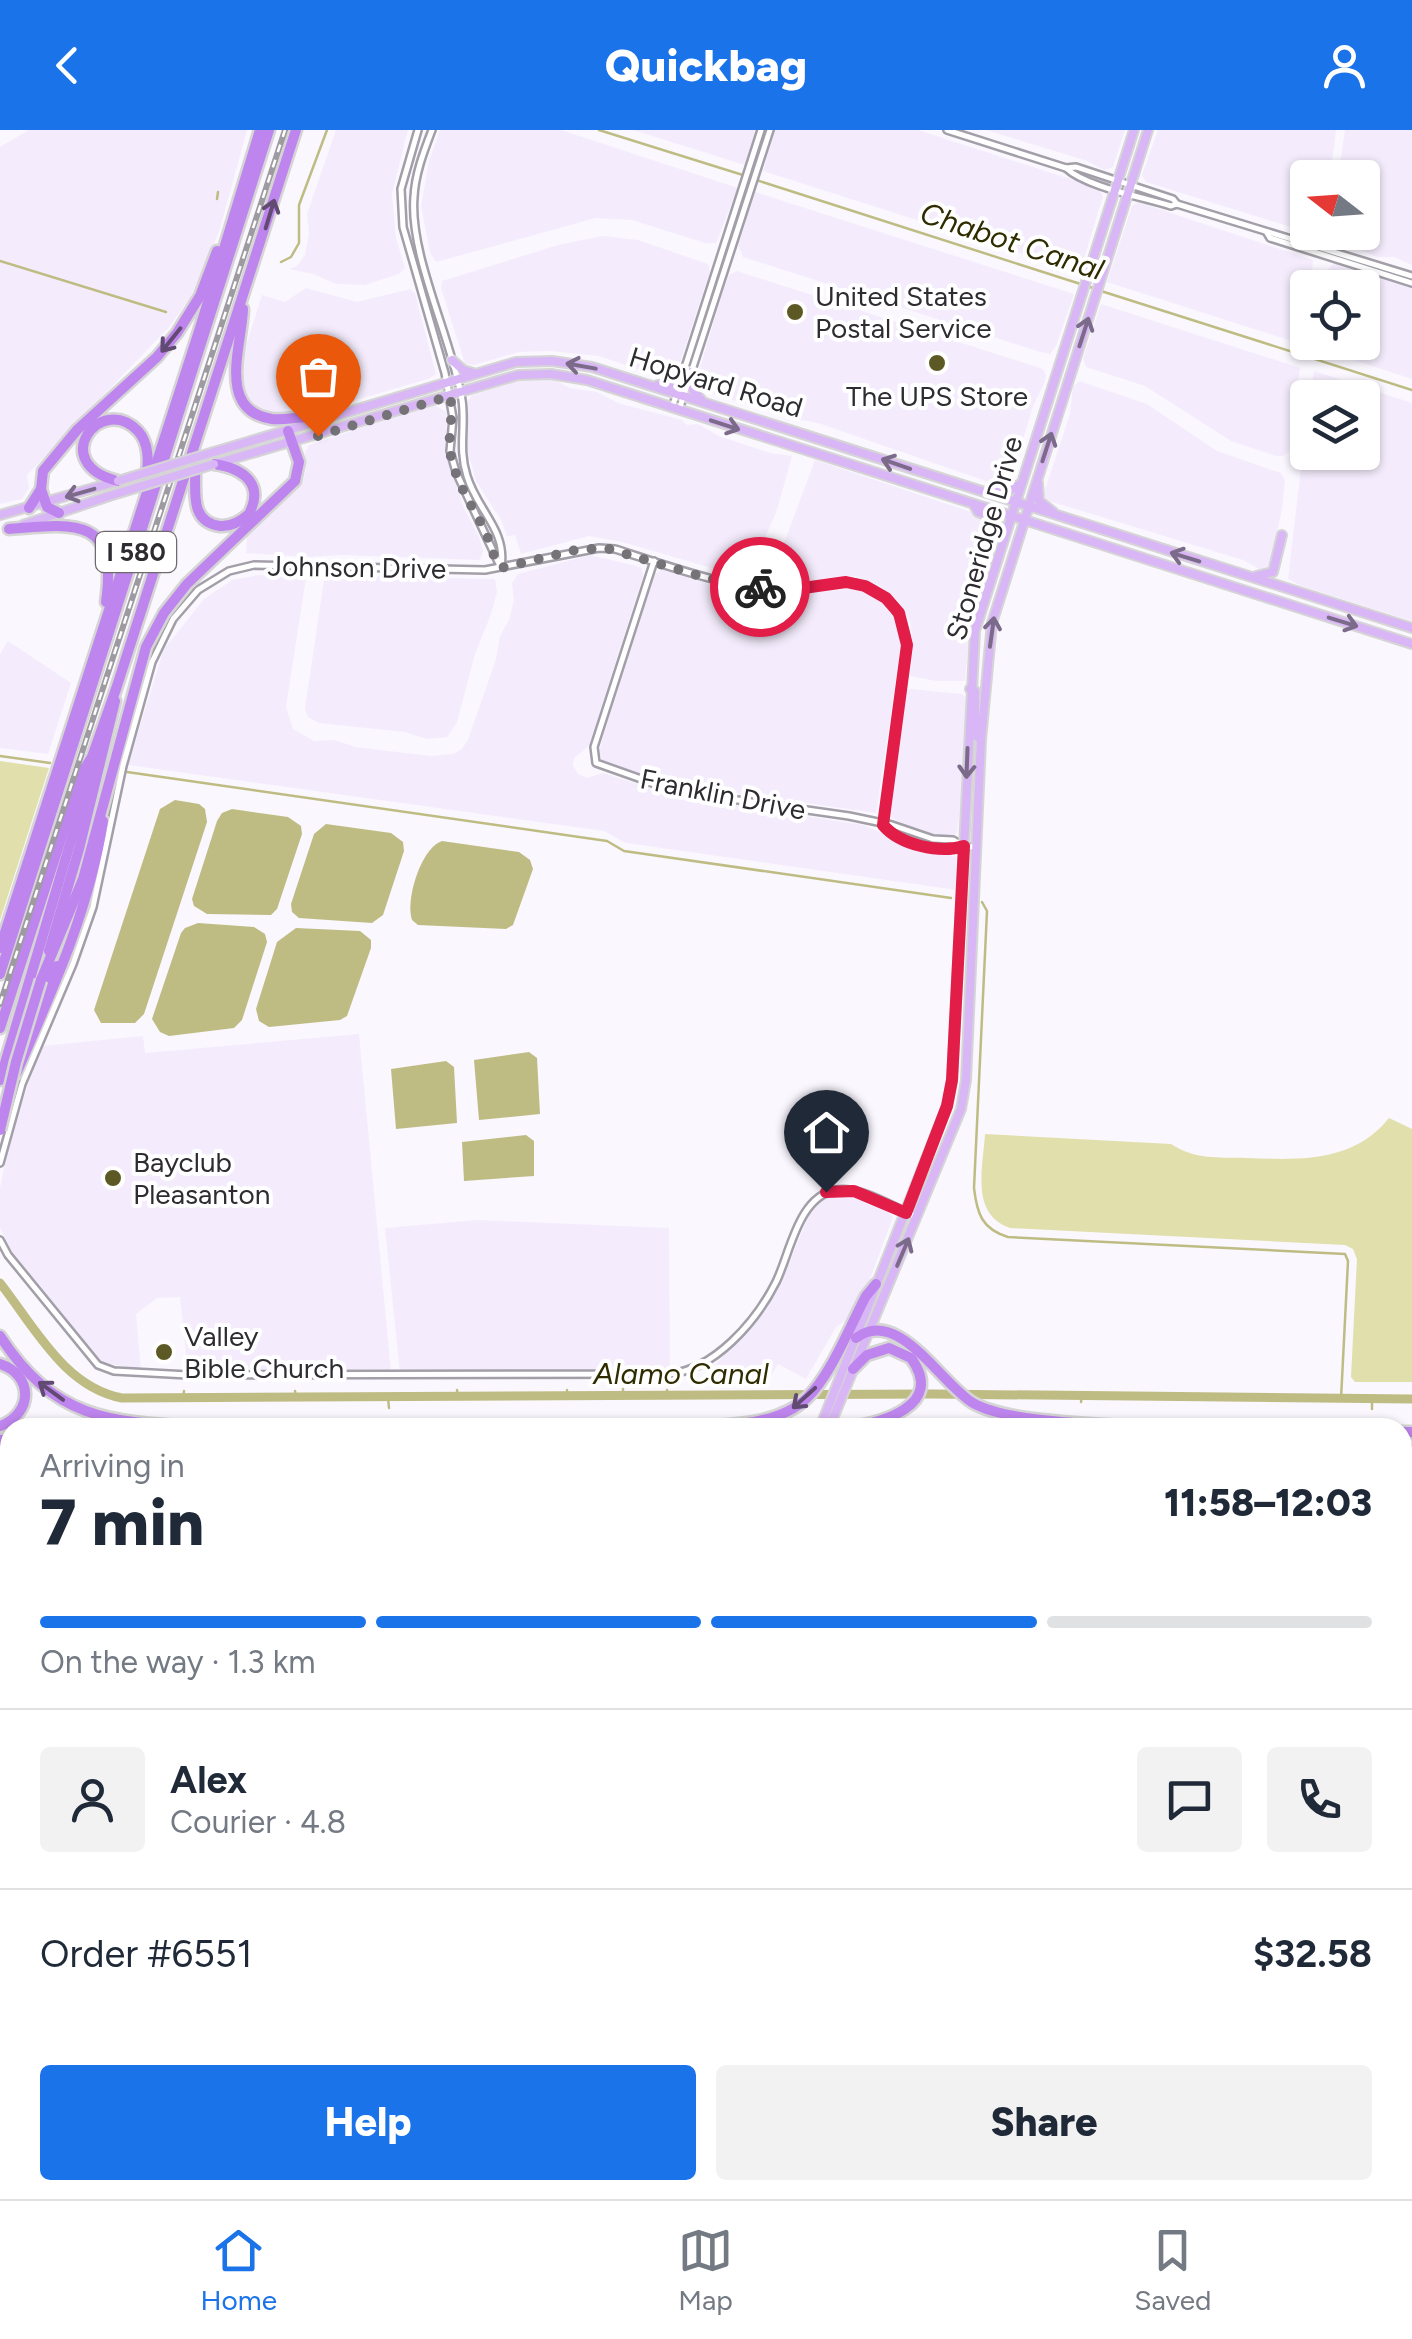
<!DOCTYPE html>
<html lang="en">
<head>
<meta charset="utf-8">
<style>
	:root { --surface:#fff; --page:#f2f2f3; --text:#1f2937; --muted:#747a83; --line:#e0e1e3; --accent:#1a73e8 }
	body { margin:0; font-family:Figtree,sans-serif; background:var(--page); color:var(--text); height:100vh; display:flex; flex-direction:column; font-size:38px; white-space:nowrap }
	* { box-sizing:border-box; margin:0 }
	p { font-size:32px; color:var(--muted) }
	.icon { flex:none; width:55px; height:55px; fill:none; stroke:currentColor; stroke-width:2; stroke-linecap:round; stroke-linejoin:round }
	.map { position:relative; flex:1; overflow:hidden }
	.details { position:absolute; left:0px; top:1288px; width:1412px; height:782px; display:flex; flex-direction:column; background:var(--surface); border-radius:30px 30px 0 0; box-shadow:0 2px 8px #0004 }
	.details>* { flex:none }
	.needle { width:65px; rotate:287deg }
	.fabs { position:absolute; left:1290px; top:30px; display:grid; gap:20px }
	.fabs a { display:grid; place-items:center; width:90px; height:90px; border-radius:10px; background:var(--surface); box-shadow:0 2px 8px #0004; font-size:50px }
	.pin { position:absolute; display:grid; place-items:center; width:85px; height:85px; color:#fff; margin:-102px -42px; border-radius:50% 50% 50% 0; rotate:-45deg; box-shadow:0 0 10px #0007 }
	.pin .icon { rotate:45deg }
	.courier { position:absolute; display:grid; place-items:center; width:100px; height:100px; margin:-50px; border:8px solid #e11d48; border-radius:50%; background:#fff; color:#222; box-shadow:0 2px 12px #0007 }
	.headline em { font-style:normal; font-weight:800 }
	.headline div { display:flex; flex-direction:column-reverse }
	.headline { display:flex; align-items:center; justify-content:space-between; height:170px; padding:0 40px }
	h1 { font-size:65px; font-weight:800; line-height:75px }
	.bar { display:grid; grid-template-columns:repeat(4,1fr); gap:15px 10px; align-content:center; height:120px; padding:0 40px }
	.bar i { height:12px; border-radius:8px; background:var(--line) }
	.bar .current { background:var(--accent) }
	.bar p { grid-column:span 4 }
	.line { display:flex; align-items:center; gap:25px; padding:0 40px; border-top:2px solid var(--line) }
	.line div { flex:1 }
	.round { display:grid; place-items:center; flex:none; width:105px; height:105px; border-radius:10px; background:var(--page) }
	.primary-button { display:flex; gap:20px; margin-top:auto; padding:20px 40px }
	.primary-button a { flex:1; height:115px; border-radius:10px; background:var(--accent); color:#fff; font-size:40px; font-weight:800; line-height:115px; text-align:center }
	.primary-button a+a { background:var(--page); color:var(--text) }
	header { display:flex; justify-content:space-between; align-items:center; height:130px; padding:0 40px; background:var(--accent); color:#fff; font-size:45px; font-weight:800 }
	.tab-bar { display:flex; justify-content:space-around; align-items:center; height:140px; border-top:2px solid var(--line); background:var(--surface); font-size:28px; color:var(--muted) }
	.tab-bar a { display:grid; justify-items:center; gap:5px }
	.tab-bar .current { color:var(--accent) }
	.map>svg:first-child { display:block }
	.built { fill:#f4ecfc }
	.green { fill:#e1dfab }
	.water { fill:#bebc83 }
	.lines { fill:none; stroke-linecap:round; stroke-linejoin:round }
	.stream { stroke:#bebc83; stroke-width:2.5 }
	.river { stroke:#bebc83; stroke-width:9 }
	.minor-casing { stroke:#a39fa8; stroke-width:10 }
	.major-casing { stroke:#d5d5d6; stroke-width:12 }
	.highway-casing { stroke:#d5d5d6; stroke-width:15 }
	.minor { stroke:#fff; stroke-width:5 }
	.major { stroke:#d9b6f5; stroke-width:8 }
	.highway { stroke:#bf85ee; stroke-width:10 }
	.rail-casing { stroke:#9d9ba0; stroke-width:6 }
	.rail { stroke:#fff; stroke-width:2.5; stroke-dasharray:8; stroke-linecap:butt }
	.major-bridge-casing { stroke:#d5d5d6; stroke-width:12; stroke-linecap:butt }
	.highway-bridge-casing { stroke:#d5d5d6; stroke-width:15; stroke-linecap:butt }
	.major-bridge { stroke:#d9b6f5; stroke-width:8 }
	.highway-bridge { stroke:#bf85ee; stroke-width:10 }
	.oneway { stroke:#614b72 }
	.oneway2 { stroke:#7b6a89 }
	.done { stroke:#757378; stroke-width:10; stroke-dasharray:0 18 }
	.route { stroke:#e11d48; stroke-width:12 }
	.poi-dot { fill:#5c5925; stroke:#fff; stroke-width:4 }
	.labels { text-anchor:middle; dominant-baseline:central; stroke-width:8; stroke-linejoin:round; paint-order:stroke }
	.shield { fill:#fff; stroke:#6d6b6e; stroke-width:2.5 }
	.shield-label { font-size:25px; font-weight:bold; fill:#2e2c30 }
	.poi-label { font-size:28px; fill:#2e2c30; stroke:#fff; text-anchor:start }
	.street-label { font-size:28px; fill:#2e2c30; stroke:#fff }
	.water-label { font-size:30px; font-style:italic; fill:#2f2c00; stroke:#fff }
</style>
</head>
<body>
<header><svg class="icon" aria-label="back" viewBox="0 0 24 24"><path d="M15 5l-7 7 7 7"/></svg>Quickbag<svg class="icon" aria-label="person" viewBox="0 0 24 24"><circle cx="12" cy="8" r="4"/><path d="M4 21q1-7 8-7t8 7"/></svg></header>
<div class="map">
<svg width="1412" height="2069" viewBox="0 0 1412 2069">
	<rect width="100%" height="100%" fill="#faf7fe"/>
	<g class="built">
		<path d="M29,0h218l-28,102 -29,66 -21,29 -142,148 2,13 -7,11 -22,5v-357z"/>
		<path d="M336,0h72l-16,64 4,44 9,30 -6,6 -34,11 -29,-1 -23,-10 -24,-5 8,-3 8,-11 4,-22 -2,-19z"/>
		<path d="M440,0h121l177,58 -22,55h-11l-73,-23 -36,-2 -160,44 -6,-9 -9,-47 8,-45z"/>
		<path d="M633,0h123l-11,35z"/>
		<path d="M775,0h143l180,58 5,8 -23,76 -317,-101z"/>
		<path d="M986,0h139l-12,37 -9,3 -17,-9z"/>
		<path d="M1158,0h178l-6,47 -22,1 -1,54 -161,-50 -4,-7z"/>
		<path d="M1345,0h67v135l-18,-8h-17l-34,-15h-11l2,-9 28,-1v-54l-24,-1z"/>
		<path d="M755,62l319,102 -18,52 -6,8 -13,-3 -294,-94 -5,-12z"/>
		<path d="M1138,72l175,58 -2,27 -3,1 -2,40 -5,16 -194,-62 25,-76z"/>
		<path d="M602,106l36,4 70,24 2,8 -35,105 -11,1 -65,-22 -49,-5 -31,1 -45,13 -9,-1 -24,-76 1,-7 116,-36z"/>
		<path d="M1334,133l78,23v93l-95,-31 1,-5 44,-1v-54l-37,-1 2,-16z"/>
		<path d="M737,141l306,98 3,6 -2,9 -11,22 -23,76 -7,5 -185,-64 -32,-6 -85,-27 -5,-9 27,-90 6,-16z"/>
		<path d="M306,158l51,14 53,-13 5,4 21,81 -8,5 -96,28 -53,7 -22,-5 -15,-16 -3,-25 23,-73 23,7z"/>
		<path d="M1101,174l199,64 -11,84 -6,4h-7l-45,-15 -86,-55 -59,-19 -3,-8z"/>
		<path d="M1314,241l98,32v218l-111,-35 -13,-7 19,-162 1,35h54v-54l-52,-1z"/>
		<path d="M553,249l17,9 27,4 21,11 64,17 5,5 11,-1 21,12 51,17 22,3 -15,54 -18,41 -3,25 -34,-5 -100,-29 -33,-6 -68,18 -6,-19 -8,1 -6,-16 -25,-39 -10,-36 2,-44 4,-6 44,-14z"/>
		<path d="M1079,251l68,23 70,47 64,22 4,7 -3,29 -13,60 -6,2 -20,-11 -197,-60 -2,-7 26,-79 3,-27z"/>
		<path d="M433,274l13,8 2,48 16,48 15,29 4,14 -3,9 -138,-5 -37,2 -59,-4 1,-18 55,-51 4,-14 -1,-17 4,-8z"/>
		<path d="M815,330l180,60 3,14 -10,21 -17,66 -6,60h-29l-26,-5 3,-29 -3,-26 -11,-19 -19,-16 -25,-10 -73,9 -6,-5 5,-29z"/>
		<path d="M590,425l43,10 9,3 1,8 -54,170 -15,12 -1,7 5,9 9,4 16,-5 69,22 191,30 42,18 51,14 1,33 -331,-47 -22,-12 -476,-66 36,-116 40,-50 28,-19 26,-5 48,3 -20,129 7,22 21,12 21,-1 20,7 76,9 22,-2 9,-5 6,-9 28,-81 4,-23 9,-16 5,-20 -2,-17 6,-9z"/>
		<path d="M663,439l45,15 46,7 17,6 80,-10 23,8 15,13 10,19 2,18 -25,168 -205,-29 -68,-22 -4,-10 5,-19 51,-159z"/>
		<path d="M345,446l150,3 2,13 -6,22 -16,40 -18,68 -10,15 -20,2 -23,-7 -85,-9 -11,-6 -3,-9 19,-128z"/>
		<path d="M8,511l63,42 -23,71 -48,-6v-94z"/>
		<path d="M911,559l51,5 4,4 -5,100 -4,35 -6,4 -30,-5 -31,-15 13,-118 2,-8z"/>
		<path d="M359,904l32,338 -203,1 -8,-76 -23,1 -21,16 5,56 -44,-9 -85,-108 -12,-26v-39l10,-52 32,-90 101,-10 2,17z"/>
		<path d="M834,1065l17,1 35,14 7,7 -26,70 -16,30 -15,10 -30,52 -28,-15 -10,16 -67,1 65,-74 17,-29 26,-63 11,-13z"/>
		<path d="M477,1090l192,8 1,143 -270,2 -15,-145z"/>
		<path d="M10,1875v182l-10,-12v-168z"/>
		<path d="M151,2060h192l1,9h-171z"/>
		<path d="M353,2060h209l1,9h-209z"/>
		<path d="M564,2060h161l1,4 -42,5h-119z"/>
	</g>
	<g class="green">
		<path d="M0,631l49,7 -49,152z"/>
		<path d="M1389,988l23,11v253h-57l-4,-5 6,-118 -4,-10 -8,-4 -335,-17c-40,-14 -27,-60 -25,-94l186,10c25,16 46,13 75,14 53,2 107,5 143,-40z"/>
		<path d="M834,2060h174l11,9h-147z"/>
	</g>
	<g class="water">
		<path d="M175,670l24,4 6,5 2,13 -63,192 -9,9h-34l-7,-13 66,-201z"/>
		<path d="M232,679l56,8 13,9 1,8 -25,75 -6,6 -64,-1 -13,-8 -2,-7 25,-78 5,-8z"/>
		<path d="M326,694l65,9 12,9 1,9 -21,64 -11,8 -73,-5 -7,-6 -1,-8 23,-70z"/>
		<path d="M442,711l77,11 11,8 3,9 -20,56 -7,4 -88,-4 -6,-5c-7,-20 9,-72 30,-79z"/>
		<path d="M198,793l56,4 11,7 2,8 -25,78 -8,8 -65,8 -9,-4 -8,-13 29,-86 4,-5z"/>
		<path d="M296,798l64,3 11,9v8l-24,68 -7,4 -71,7 -10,-6 -3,-12 21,-67z"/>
		<path d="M529,922l8,6 3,56 -61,6 -5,-60z"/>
		<path d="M446,931l8,6 3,56 -61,6 -5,-60z"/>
		<path d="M526,1005l8,6v35l-70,5 -2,-39z"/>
	</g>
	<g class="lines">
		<g class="stream">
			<path d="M599,0l147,46"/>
			<path d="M753,49l340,109"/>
			<path d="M217,69l1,-7"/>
			<path d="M0,131l166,51"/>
			<path d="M281,132l10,-5 8,-14v-38l28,-75"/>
			<path d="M1101,161l311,99"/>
			<path d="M0,626l50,7"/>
			<path d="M127,642l480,69 17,10 327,47"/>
			<path d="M982,772l5,9 -13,277c3,26 8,41 34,49l337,17 3,7 -7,138"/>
			<path d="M623,1259v6"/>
			<path d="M457,1260l1,7"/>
			<path d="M567,1260v5"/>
			<path d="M667,1260v5"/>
			<path d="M295,1261l1,7"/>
			<path d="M183,1268l1,-7"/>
			<path d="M388,1268l1,10"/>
			<path d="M1081,1272l1,-7"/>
			<path d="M1372,1279v-10"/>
		</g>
		<path class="river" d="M0,1153c34,43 64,104 122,115l811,-4 479,5"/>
		<g class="minor-casing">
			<g id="minor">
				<path d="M418,0l-17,59 2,38 42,146 8,45 -3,33 6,21 44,94"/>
				<path d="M432,0c-8,21 -17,44 -18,67 -5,58 38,142 48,203 4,27 -4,48 5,76 10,34 40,54 34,91"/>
				<path d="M947,0l119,38 10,-1 97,32 4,5 13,4 222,68"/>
				<path d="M1066,38c20,19 77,29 105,38l6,-2"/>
				<path d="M1267,103l3,5 142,45"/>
				<path d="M672,278l89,-278"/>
				<path d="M679,280l91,-280"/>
				<path d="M654,431l-60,186 2,16 79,28 174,25 43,9 41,14 20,1 10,6"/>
				<path d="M883,695c13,17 47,26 68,24 9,0 15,-3 24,-2"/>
				<path d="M0,1033l22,-79 51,-120 20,-57 30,-141 29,-104 21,-43 25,-29 31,-19 25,-6 231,5 114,-22 16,1c56,18 114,40 174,41 26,1 50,-15 76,-4 27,10 39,32 42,59l-24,180"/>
				<path d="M0,1110l8,15 90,110 16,6 74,4 481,-1c45,-4 87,-52 107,-92 14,-28 22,-86 60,-92 25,-4 56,17 79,26"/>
			</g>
		</g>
		<g class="major-casing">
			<g id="major">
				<path d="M452,230l11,10 10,3"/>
				<path d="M691,242l2,18 10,12"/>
				<path d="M658,255l14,-1 12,-14"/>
				<path d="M214,322l302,-90 36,-1 40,6 820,261"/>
				<path d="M218,333l300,-88 33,-1 36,6 825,264"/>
				<path d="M1038,353l1,18 14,11"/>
				<path d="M991,362l18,-1 11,-7"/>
				<path d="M974,375l4,7 17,6 5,9v9"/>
				<path d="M0,385l118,-34"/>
				<path d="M23,395l86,-29"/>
				<path d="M1256,446l17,-4 9,-37"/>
				<path d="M970,559l5,2v44l6,5"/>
				<path d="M820,1298l127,-322 5,-25 23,-450 159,-501"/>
				<path d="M829,1298l132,-319 5,-29 15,-340 11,-117 156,-493"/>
				<path d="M1402,1867l10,-4"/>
				<path d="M728,2060l1,9"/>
				<path d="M738,2060l1,9"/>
				<path d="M746,2069l63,-6 47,6"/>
				<path d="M1157,2069l16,-9"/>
				<path d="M1174,2069l15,-9"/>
			</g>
		</g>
		<g class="highway-casing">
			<g id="highway">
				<path d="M243,179c-1,36 -27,102 29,110 17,2 32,-5 49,0"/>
				<path d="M193,321c8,24 -11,70 27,75 12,1 21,-5 29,-12 16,-31 -7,-46 -35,-50"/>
				<path d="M118,351c-71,-17 -18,-89 20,-50 11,12 11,31 8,45"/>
				<path d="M29,378l12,-19"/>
				<path d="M59,383l-12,-6 -6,-18 2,-18 34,-41 80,-73 20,-24 23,-37 17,-45"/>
				<path d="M9,399c67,-6 109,-12 97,73"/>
				<path d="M0,818l200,-620 60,-198"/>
				<path d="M49,821l30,-102 36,-148"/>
				<path d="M0,844l269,-844"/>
				<path d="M41,850l42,-101 63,-232 18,-34 23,-29 108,-103 4,-19 -11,-31"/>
				<path d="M36,879l21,-43"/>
				<path d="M0,898l83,-257 9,-14 24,-68 180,-559"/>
				<path d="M16,944c36,-83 73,-163 87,-253"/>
				<path d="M0,950l91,-307 1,-14"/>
				<path d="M0,1206c57,88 116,86 211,92"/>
				<path d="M856,1208c42,-32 85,46 117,65 37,21 135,21 181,25"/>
				<path d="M0,1234c34,11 33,50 0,62"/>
				<path d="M679,1298c40,-3 97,0 128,-30 24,-23 43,-72 59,-102l10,-12"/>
				<path d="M846,1298c35,-5 100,-22 65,-70l-22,-10 -22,7 -14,14"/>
				<path d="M1402,1302h10"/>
				<path d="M0,1310h10"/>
				<path d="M1402,1321l10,-1"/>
				<path d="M0,1325h10"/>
				<path d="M0,1337h10"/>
				<path d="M0,1421l10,-10"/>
			</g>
		</g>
		<use href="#minor" class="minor"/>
		<use href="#major" class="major"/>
		<use href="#highway" class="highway"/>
		<g class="rail-casing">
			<path id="rail" d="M0,874l285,-874"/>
		</g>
		<use href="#rail" class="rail"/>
		<g class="major-bridge-casing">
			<g id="major-bridge">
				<path d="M118,351l96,-29"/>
				<path d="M109,366l105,-32"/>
			</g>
		</g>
		<g class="highway-bridge-casing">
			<path id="highway-bridge" d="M0,1000l16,-68 25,-82"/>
		</g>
		<use href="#major-bridge" class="major-bridge"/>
		<use href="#highway-bridge" class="highway-bridge"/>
	</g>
	<defs><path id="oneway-shaft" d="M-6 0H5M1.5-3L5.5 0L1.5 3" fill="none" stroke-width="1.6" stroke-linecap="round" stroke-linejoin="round" transform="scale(2.5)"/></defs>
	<g class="oneway">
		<use href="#oneway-shaft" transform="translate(270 84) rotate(-73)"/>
		<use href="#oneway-shaft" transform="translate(171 210) rotate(129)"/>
		<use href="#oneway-shaft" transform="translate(51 1261) rotate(-144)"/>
		<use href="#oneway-shaft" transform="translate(804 1268) rotate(138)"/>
	</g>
	<g class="oneway2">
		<use href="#oneway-shaft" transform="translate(1084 202) rotate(-72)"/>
		<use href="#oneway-shaft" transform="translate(581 236) rotate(-170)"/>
		<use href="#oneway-shaft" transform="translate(725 295) rotate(18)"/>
		<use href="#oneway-shaft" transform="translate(1047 317) rotate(-72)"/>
		<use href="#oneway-shaft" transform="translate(896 334) rotate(-161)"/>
		<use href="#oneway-shaft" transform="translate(80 363) rotate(164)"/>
		<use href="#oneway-shaft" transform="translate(1185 427) rotate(-163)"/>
		<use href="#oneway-shaft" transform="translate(1343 492) rotate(17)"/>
		<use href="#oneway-shaft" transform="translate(992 502) rotate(-82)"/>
		<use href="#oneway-shaft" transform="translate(967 633) rotate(92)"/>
		<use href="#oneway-shaft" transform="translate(903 1122) rotate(-67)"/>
	</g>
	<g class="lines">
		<path class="done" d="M318,306l132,-40c4,18 -2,37 0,55 5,31 22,54 35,80 6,13 7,25 16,37l75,-18 30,-2 101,30 53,9"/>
		<path class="route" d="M760,457l29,3 57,-8 19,4 21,12 13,15 8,32 -24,180c17,20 57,29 81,21l-12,234 -5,26 -41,107 -52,-22 -28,1"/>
	</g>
	<g class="poi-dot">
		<circle cx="795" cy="182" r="10"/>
		<circle cx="937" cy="233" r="10"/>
		<circle cx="113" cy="1048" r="10"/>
		<circle cx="164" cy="1222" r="10"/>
	</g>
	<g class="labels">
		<rect class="shield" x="96" y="402" width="80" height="40" rx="8"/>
		<g class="shield-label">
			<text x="136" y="422">I 580</text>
		</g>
		<g class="poi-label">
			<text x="815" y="166">United States<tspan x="815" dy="32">Postal Service</tspan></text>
			<text x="937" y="266" text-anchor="middle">The UPS Store</text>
			<text x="133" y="1032">Bayclub<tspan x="133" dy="32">Pleasanton</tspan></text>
			<text x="184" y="1206">Valley<tspan x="184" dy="32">Bible Church</tspan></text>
		</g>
		<g class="street-label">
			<text transform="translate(716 252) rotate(17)">Hopyard Road</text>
			<text transform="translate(984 408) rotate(-74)">Stoneridge Drive</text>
			<text transform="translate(357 437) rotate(1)">Johnson Drive</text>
			<text transform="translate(723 664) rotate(11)">Franklin Drive</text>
		</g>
		<g class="water-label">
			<text transform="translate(1012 111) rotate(18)">Chabot Canal</text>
			<text x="681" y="1243">Alamo Canal</text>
		</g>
	</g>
</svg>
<div class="fabs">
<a><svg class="needle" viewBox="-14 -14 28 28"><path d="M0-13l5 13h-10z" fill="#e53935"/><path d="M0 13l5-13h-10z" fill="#747a83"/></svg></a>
<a><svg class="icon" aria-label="locate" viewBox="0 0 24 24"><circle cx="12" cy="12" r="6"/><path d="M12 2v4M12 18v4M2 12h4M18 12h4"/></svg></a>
<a><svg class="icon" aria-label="layers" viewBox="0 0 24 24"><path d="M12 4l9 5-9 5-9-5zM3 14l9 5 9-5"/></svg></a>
</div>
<div class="pin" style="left:318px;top:306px;background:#ea580c"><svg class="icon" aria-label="bag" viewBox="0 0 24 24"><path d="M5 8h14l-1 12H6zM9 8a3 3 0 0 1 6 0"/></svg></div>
<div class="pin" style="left:826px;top:1062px;background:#1f2937"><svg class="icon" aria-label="home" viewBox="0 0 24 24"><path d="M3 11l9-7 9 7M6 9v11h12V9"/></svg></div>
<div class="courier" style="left:760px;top:457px"><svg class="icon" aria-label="bike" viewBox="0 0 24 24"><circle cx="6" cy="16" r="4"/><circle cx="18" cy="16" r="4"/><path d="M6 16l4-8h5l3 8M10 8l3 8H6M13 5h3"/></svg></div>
<section class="details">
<div class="headline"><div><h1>7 min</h1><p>Arriving in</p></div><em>11:58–12:03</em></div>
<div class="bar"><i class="current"></i><i class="current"></i><i class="current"></i><i></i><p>On the way · 1.3 km</p></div>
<div class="line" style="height:180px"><a class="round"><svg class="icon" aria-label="person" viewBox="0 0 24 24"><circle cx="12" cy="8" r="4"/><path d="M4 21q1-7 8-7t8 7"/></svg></a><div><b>Alex</b><p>Courier · 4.8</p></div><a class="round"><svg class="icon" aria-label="chat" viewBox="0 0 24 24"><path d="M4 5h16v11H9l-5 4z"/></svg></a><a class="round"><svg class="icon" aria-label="phone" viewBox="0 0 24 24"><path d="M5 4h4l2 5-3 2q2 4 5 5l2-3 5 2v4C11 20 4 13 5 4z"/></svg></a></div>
<div class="line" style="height:130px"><div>Order #6551</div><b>$32.58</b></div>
<div class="primary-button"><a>Help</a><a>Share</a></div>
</section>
</div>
<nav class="tab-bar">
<a class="current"><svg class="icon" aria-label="home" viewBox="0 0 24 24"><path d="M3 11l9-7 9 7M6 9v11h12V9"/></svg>Home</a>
<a><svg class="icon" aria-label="map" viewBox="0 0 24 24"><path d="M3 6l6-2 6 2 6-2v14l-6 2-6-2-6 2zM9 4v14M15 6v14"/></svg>Map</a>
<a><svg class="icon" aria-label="saved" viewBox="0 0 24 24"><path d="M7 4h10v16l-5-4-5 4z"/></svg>Saved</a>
</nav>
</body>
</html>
